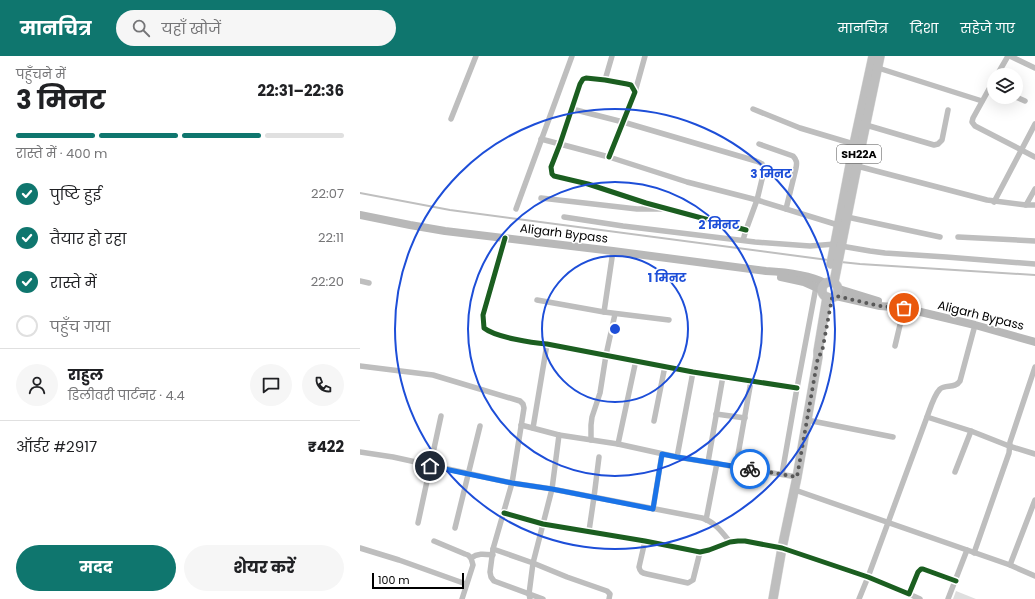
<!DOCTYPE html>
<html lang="hi">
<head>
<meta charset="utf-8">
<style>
	:root { --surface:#fff; --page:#f6f6f6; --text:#202124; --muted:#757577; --line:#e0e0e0; --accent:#0f766e }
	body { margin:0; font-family:Poppins,"Noto Sans Devanagari",sans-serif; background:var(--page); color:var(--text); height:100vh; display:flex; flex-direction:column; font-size:15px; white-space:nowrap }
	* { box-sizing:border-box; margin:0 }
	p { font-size:13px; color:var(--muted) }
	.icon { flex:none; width:22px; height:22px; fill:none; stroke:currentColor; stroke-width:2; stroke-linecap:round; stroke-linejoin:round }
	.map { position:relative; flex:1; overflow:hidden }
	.side { display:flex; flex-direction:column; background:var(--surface); width:360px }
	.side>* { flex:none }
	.buttons { position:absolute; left:627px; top:12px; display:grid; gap:8px }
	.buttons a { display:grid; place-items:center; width:36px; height:36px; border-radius:50%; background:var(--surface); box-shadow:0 4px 16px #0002; font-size:20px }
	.scale { position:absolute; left:12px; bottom:10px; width:92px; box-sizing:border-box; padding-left:4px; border:2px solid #000; border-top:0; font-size:11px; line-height:14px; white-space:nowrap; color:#000; -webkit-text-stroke:3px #fff; paint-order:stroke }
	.pin { position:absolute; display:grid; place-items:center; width:34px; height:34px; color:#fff; margin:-17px; border:2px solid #fff; border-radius:50%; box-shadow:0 1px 4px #0007 }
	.courier { position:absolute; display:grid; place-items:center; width:40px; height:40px; margin:-20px; border:3px solid #1a73e8; border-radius:50%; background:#fff; color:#222; box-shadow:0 1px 5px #0007 }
	.summary em { font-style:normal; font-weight:700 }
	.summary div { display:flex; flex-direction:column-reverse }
	.summary { display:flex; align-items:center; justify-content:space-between; height:68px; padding:0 16px }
	h1 { font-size:26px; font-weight:700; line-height:30px }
	.bar { display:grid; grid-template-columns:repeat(4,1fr); gap:6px 4px; align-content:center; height:48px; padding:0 16px }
	.bar i { height:5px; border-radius:3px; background:var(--line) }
	.bar .selected { background:var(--accent) }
	.bar p { grid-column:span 4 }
	.line { display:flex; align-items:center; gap:10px; padding:0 16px; border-top:1px solid var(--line) }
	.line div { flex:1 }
	.round { display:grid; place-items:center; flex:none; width:42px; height:42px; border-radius:21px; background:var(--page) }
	ol { padding:0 16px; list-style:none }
	li { display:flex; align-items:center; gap:12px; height:44px }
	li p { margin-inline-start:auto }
	li .icon { padding:4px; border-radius:50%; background:var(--accent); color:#fff; stroke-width:4 }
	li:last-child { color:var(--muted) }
	li i { width:22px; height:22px; border:2px solid var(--line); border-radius:50% }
	.cta { display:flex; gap:8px; margin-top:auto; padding:8px 16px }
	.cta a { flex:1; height:46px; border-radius:24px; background:var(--accent); color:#fff; font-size:16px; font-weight:700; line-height:46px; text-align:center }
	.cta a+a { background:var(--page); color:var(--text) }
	header { display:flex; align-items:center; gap:24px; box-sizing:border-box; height:56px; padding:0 20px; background:var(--accent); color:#fff }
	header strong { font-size:19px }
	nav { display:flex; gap:22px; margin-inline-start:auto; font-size:14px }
	.search { width:280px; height:36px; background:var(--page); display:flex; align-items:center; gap:10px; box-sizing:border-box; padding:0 14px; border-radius:22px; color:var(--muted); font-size:15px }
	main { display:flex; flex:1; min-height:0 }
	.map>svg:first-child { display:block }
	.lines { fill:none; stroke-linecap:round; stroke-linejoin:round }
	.stream { stroke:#bfbfbf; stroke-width:2 }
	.building { fill:#dfdfdf }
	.primary-casing { stroke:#dbdbdb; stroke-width:10 }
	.street { stroke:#bebebe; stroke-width:5.5 }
	.secondary { stroke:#b8b8b8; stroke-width:8 }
	.primary { stroke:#bebebe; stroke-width:9 }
	.cycleway-casing { stroke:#fff; stroke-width:8 }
	.cycleway { stroke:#1b5e20; stroke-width:5 }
	.done { stroke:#595959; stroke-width:4; stroke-dasharray:0 7.2 }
	.route { stroke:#1a73e8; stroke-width:5 }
	.ring { fill:none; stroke:#1d4ed8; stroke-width:2 }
	.labels { text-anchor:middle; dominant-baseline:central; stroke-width:3; stroke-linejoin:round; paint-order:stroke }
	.shield { fill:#fff; stroke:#4c4c4c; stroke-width:1 }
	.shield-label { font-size:11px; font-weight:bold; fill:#000 }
	.street-label { font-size:12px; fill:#000; stroke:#fff }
	.centre { fill:#1d4ed8; stroke:#fff; stroke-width:2 }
	.ring-label { font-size:12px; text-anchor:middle; font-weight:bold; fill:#1d4ed8; stroke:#fff; stroke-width:3; stroke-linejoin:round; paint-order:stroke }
</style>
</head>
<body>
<header>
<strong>मानचित्र</strong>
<div class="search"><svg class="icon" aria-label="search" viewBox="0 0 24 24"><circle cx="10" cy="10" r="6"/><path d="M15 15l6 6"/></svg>यहाँ खोजें</div>
<nav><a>मानचित्र</a><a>दिशा</a><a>सहेजे गए</a></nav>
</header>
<main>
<section class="side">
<div class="summary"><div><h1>3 मिनट</h1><p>पहुँचने में</p></div><em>22:31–22:36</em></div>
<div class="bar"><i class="selected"></i><i class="selected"></i><i class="selected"></i><i></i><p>रास्ते में · 400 m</p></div>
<ol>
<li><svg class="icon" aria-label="check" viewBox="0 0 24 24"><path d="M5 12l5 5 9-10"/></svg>पुष्टि हुई<p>22:07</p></li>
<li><svg class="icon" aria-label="check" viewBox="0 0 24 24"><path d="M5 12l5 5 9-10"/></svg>तैयार हो रहा<p>22:11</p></li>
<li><svg class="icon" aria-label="check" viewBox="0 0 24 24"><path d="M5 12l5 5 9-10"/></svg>रास्ते में<p>22:20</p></li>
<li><i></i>पहुँच गया</li>
</ol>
<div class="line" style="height:72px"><a class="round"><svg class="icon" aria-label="person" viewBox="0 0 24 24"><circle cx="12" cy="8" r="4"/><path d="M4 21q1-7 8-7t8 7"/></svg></a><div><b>राहुल</b><p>डिलीवरी पार्टनर · 4.4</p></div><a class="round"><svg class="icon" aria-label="chat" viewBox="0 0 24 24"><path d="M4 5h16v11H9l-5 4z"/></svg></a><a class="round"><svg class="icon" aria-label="phone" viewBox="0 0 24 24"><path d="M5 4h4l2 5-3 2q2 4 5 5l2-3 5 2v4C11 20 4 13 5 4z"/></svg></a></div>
<div class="line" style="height:52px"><div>ऑर्डर #2917</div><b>₹422</b></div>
<div class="cta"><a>मदद</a><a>शेयर करें</a></div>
</section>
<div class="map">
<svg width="675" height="543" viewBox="0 0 675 543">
	<rect width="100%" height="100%" fill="#fff"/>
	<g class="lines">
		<g class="stream">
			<path d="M0,137l90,17 378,50"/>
			<path d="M481,206l19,2 175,11"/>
		</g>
	</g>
	<path class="building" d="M596,535l20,8h-23z"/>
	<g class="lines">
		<g class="primary-casing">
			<g id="primary">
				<path d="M471,208l23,-120 19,-88"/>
				<circle cx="470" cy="234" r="8"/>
				<path d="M474,226l23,-116 23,-110"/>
				<path d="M413,543l9,-51 15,-71 21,-120v-6l9,-54"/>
			</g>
		</g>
		<g class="street">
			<path d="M650,0l25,12"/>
			<path d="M515,11l107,34"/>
			<path d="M637,19l11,-19"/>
			<path d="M245,24l7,-24"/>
			<path d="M634,24l-21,38 -1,4 3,4 60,31"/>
			<path d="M275,36l10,-36"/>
			<path d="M656,41l9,4"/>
			<path d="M212,53l51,13 133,39c6,2 9,4 8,10l-7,29 -11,30 -3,10"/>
			<path d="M393,53l47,19 57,17"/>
			<path d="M91,63l25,-63"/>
			<path d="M506,69l68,20 4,-1 4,-4 6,-30"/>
			<path d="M181,83l68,18 78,25 70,18 81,25"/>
			<path d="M399,88l34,12c4,4 4,7 3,12l-10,41"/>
			<path d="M249,101l26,-65 -4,-7 -4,-1 -22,-4 -19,-2 -3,1 -3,5 -20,60 -9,23 1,7 2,2 34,8 58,19 100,27"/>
			<path d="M497,110l130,34 39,5 9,-16"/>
			<path d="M181,142l96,11h24"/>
			<path d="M634,146l41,-78"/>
			<path d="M666,149h9"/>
			<path d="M156,153l56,-153"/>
			<path d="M204,161l59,9 132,16 55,4 25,-2"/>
			<path d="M487,161l93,20"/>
			<path d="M598,181l77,4"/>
			<path d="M145,182l-22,77 1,13c11,9 48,15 63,16l146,28 104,16"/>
			<path d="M481,190l29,5 15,2 61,4 89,7"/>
			<path d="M0,225l9,2"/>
			<path d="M177,244l67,12 65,8"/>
			<path d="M244,256l9,-61"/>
			<path d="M535,290l9,-38"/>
			<path d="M0,310l73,9 87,26 3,3 1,4 -12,75 -19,66 -3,23 1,5 3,4 49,18"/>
			<path d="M356,358l29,4"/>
			<path d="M567,361l44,14 38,15 26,8"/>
			<path d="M447,364l86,17"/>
			<path d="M294,365l11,-55"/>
			<path d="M161,369l38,10 -7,54 -19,74 -4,31 1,5"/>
			<path d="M173,372l14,-84"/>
			<path d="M199,379l59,9 59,13 120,20"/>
			<path d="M231,384v-15l1,-8 8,-24 6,-38 9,-41"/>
			<path d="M258,388l18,-84"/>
			<path d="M0,396l33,5 119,26 40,6 150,29c13,4 20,14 28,24"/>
			<path d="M317,401l16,-85"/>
			<path d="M348,406l15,-86"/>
			<path d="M376,410l15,-85"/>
			<path d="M595,416l16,-41"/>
			<path d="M422,418l15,-86 19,-101"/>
			<path d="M435,434l215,75 25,11"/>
			<path d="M293,453l9,-55"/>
			<path d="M144,457l39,11 102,17 55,11 9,-2 21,-8 8,-1h7l37,7 86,29 41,17 9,-22 3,-3h2l33,12"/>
			<path d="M346,464l11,-57"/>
			<path d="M58,467l23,-107"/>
			<path d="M95,472l25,-102"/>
			<path d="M229,475l5,-34 5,-40"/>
			<path d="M74,485l31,13 3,1 3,3"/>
			<path d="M285,485l-6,26c1,5 3,6 8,7l41,9 5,-3 7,-28"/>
			<path d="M0,492l39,12 67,24"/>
			<path d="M133,493l40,14 34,14 40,14 3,3 -1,5"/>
			<path d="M614,497l35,-100 1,-11 25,-75"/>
			<path d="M650,509l25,-65"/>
			<path d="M549,538l11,5"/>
			<path d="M102,543l11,-34 -2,-7c7,-5 13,-4 22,-3"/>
			<path d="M499,543l9,-22 59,-160c3,-8 7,-22 13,-28 6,-5 15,0 20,-8l15,-56"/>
			<path d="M588,543l19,-49"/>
		</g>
		<g class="secondary">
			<path d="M0,159l50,10 35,6 168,20 153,20c19,1 41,3 59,12"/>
			<path d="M421,221l23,5 18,8"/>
			<path d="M479,233l39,12"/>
			<path d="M476,240l44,10 24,2 71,17 60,17"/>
		</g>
		<use href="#primary" class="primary"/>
		<g class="cycleway-casing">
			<g id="cycleway">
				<path d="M249,101l26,-65 -4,-7 -4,-1 -22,-4 -19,-2 -3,1 -3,5 -20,60 -9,23 1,7 2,2 34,8 58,19 100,27"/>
				<path d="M145,182l-22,77 1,13c11,9 48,15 63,16l146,28 104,16"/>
				<path d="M144,457l39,11 102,17 55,11 9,-2 21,-8 8,-1h7l37,7 86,29 41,17 9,-22 3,-3h2l33,12"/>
			</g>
		</g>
		<use href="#cycleway" class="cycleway"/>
	</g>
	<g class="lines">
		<path class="done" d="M390,413l47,8 21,-120 4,-5 10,-54 4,-2 44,10 24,2"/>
		<path class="route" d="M70,410l82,17 40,6 101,20 9,-55 15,3 73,12"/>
	</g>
	<g class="ring">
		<circle cx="255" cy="273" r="73"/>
		<circle cx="255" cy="273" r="147"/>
		<circle cx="255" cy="273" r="220"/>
	</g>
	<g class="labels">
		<rect class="shield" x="477" y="89" width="44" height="18" rx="3"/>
		<g class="shield-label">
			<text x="499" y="98">SH22A</text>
		</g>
		<g class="street-label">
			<text transform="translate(204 177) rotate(7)">Aligarh Bypass</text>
			<text transform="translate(621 259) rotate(14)">Aligarh Bypass</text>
		</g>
	</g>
	<circle cx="255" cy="273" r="6" class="centre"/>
	<g class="ring-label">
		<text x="411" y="122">3 मिनट</text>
		<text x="359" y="173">2 मिनट</text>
		<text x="307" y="226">1 मिनट</text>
	</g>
</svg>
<div class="buttons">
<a><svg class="icon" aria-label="layers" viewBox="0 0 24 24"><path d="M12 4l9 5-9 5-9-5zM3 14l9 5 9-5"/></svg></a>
</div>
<div class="scale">100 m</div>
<div class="pin" style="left:544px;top:252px;background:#ea580c"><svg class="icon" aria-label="bag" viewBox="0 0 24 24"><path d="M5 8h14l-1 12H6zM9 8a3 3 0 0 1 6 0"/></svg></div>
<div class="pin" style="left:70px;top:410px;background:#1f2937"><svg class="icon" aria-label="home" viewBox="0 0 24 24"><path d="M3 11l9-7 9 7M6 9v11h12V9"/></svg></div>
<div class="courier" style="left:390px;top:413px"><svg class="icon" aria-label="bike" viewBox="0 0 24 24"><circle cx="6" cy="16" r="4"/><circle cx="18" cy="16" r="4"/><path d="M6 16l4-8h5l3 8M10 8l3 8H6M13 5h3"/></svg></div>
</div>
</main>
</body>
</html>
